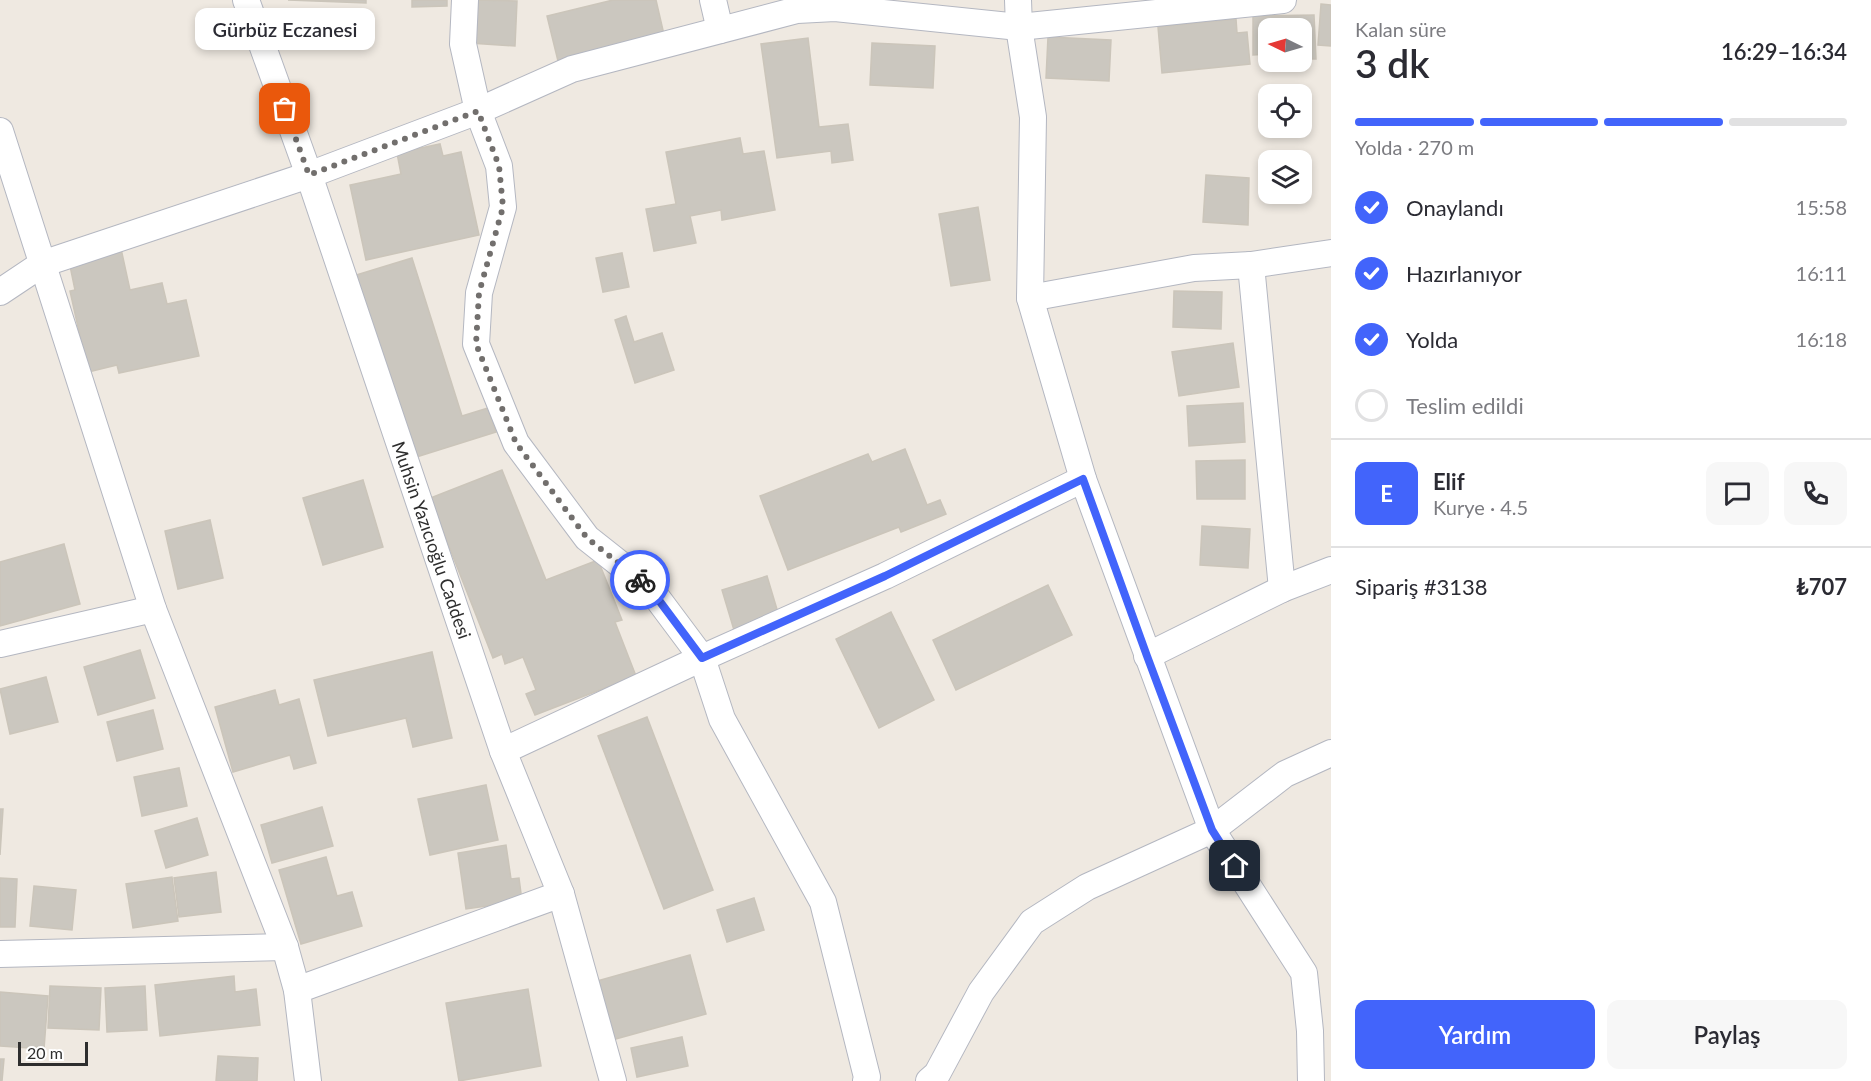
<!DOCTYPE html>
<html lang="tr">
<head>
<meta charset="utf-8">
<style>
	:root { --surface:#fff; --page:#f7f7f7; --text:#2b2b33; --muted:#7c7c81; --line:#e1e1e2; --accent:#4264fb }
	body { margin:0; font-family:Lato,sans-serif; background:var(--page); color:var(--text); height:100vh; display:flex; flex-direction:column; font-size:22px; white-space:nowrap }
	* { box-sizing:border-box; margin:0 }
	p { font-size:20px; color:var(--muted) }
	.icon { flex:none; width:33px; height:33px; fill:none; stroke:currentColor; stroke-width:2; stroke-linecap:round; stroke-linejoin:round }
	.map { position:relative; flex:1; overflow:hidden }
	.sheet { display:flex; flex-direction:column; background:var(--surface); width:540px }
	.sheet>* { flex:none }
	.needle { width:39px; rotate:275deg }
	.controls { position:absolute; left:1258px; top:18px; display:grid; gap:12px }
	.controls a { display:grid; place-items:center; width:54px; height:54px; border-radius:12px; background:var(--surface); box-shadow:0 3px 9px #0003; font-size:30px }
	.scale { position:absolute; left:18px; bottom:15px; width:70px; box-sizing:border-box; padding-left:6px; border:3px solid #2e2e2e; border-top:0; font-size:16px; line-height:21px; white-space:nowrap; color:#2e2e2e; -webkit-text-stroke:4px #fff; paint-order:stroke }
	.pin { position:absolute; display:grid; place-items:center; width:51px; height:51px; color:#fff; margin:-26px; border-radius:12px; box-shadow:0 3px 9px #0006 }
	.courier { position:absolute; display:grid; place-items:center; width:60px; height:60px; margin:-30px; border:4px solid #4264fb; border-radius:50%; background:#fff; color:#222; box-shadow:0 2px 8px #0007 }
	.bubble { position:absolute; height:42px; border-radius:12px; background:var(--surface); box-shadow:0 3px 9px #0003; font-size:20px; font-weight:600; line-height:42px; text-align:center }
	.headline em { font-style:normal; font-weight:600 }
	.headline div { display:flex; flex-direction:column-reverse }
	.headline { display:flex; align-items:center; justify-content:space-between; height:102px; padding:0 24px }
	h1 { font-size:39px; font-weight:600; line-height:45px }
	.bar { display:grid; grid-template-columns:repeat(4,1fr); gap:9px 6px; align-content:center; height:72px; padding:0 24px }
	.bar i { height:8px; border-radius:4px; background:var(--line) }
	.bar .current { background:var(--accent) }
	.bar p { grid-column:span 4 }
	.line { display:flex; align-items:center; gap:15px; padding:0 24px; border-top:2px solid var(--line) }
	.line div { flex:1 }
	.round { display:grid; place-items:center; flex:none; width:63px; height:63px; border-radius:12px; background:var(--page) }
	ol { padding:0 24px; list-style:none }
	li { display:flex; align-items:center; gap:18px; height:66px }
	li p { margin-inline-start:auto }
	li .icon { padding:6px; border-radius:50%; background:var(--accent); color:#fff; stroke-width:4 }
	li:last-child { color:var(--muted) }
	li i { width:33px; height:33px; border:3px solid var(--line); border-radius:50% }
	.action { display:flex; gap:12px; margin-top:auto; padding:12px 24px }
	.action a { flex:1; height:69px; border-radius:12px; background:var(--accent); color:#fff; font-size:24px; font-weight:600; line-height:69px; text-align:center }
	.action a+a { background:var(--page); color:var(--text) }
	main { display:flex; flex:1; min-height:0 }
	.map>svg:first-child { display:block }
	.building { fill:#cbc7bf; stroke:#cbc5ba; stroke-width:1.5 }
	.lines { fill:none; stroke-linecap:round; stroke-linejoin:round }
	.minor-casing { stroke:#b4b7c1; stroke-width:28 }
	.minor { stroke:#fff; stroke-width:26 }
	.done { stroke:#726f6d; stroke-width:6; stroke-dasharray:0 10.8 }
	.route { stroke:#4264fb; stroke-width:8 }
	.labels { text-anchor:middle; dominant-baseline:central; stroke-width:4.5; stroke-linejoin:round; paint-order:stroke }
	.street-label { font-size:18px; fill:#2e2e2e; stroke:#fff }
</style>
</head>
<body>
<main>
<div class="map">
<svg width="1331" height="1081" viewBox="0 0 1331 1081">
	<rect width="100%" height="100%" fill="#efe9e1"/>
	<g class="building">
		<path d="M288,0h78v3z"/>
		<path d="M412,0h35v6l-35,1z"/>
		<path d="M473,0l44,1 -2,45 -45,-3z"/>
		<path d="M613,0h43l9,39 -106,26 -12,-49z"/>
		<path d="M1321,4l10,1v41l-13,-1z"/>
		<path d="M1314,15l2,44h-14v-31h-33v26l-16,1v-39z"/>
		<path d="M1236,19l1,14 10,-1 3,32 -88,9 -4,-46z"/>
		<path d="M1048,37l63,3 -2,41 -63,-3z"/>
		<path d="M808,38l11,89 29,-3 5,36 -21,3 -1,-12 -54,7 -16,-114z"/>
		<path d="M872,43l63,3 -2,42 -63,-3z"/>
		<path d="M740,138l3,16 21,-3 11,59 -53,10 -1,-10 -31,6 6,27 -42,8 -8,-42 30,-5 -10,-52z"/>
		<path d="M440,144l3,12 18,-4 18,83 -113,25 -16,-75 51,-11 -4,-21z"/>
		<path d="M1206,175l43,3 -1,47 -45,-3z"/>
		<path d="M978,207l12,73 -39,6 -12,-72z"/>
		<path d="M120,244l10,46 32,-7 5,21 19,-4 13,56 -80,17 -2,-8 -29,7 -18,-81 5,-1 -7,-34z"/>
		<path d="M622,253l7,34 -26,5 -7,-34z"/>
		<path d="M412,258l50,158 26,-8 8,24 -86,27 -57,-183z"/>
		<path d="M1174,291l48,1 -1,37 -48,-2z"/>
		<path d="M626,316l8,26 28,-9 12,37 -39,13 -20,-63z"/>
		<path d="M1233,343l6,44 -60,9 -7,-44z"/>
		<path d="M1243,403l2,39 -56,4 -2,-40z"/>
		<path d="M905,449l22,56 13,-5 6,14 -45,18 -2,-5 -111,43 -28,-74 108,-42 4,8z"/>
		<path d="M1245,460v39h-48l-1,-38z"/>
		<path d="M502,470l44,110 52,-20 24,60 -7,2 21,54 -101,39 -9,-21 10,-4 -13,-33 -18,7 -3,-10 -9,4 -54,-137 -6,3 -10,-23z"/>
		<path d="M363,480l20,67 -60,18 -20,-67z"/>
		<path d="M210,520l13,58 -45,11 -13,-58z"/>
		<path d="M1202,526l48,3 -2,39 -48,-3z"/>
		<path d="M64,544l16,60 -80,22v-64z"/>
		<path d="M767,576l12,40 -45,14 -12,-40z"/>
		<path d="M1048,585l24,50 -116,55 -23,-50z"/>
		<path d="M891,612l43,88 -55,28 -43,-89z"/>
		<path d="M140,650l15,48 -57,17 -14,-48z"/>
		<path d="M432,652l20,86 -39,9 -7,-29 -78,18 -14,-56z"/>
		<path d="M46,677l12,45 -48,12 -10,-45z"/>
		<path d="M275,690l4,15 20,-6 17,64 -22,6 -4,-14 -57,17 -18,-65z"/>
		<path d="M153,710l10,39 -46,12 -10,-39z"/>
		<path d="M647,717l66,173 -49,19 -66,-173z"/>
		<path d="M179,768l8,38 -45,10 -8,-39z"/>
		<path d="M486,785l12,55 -68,15 -12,-56z"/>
		<path d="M322,807l11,39 -61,17 -11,-38z"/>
		<path d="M0,809h3l-3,46z"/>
		<path d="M197,818l11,37 -42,13 -11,-37z"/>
		<path d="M506,845l5,34 8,-1 3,23 -56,8 -8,-56z"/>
		<path d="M326,857l11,39 15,-4 10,34 -61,18 -22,-74z"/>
		<path d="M216,872l5,40 -42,5 -5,-39z"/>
		<path d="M172,877l6,44 -45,7 -7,-44z"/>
		<path d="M0,878l17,1 -2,48h-15z"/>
		<path d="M34,886l42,4 -4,40 -42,-4z"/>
		<path d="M754,898l10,32 -37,12 -10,-32z"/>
		<path d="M690,955l16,59 -94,26 -15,-59z"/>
		<path d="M234,976l1,16 21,-3 4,36 -100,11 -5,-51z"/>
		<path d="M50,986l51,2 -2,42 -51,-2z"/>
		<path d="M145,986l2,44 -40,2 -2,-44z"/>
		<path d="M528,989l13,77 -82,15 -13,-78z"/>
		<path d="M0,992l48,4 -4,53 -44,-3z"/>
		<path d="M682,1037l6,29 -51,11 -6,-29z"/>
		<path d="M218,1056l40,2 -1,23h-41z"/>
		<path d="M0,1059h4l-2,22h-2z"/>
	</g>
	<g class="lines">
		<g class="minor-casing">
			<g id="minor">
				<path d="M246,0l63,175 194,576 58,143 52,187"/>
				<path d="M465,0l-2,44 15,67 21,55 4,41 -24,86 -3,51 40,99 71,95 62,49 53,71 20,61 101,183 44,175 -1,4"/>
				<path d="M713,0l7,30"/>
				<path d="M1018,0l1,27 14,90 -3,181 53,181 129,351 92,143 6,58 1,50"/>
				<path d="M0,131l153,478 132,338 12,43 11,91"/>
				<path d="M1251,265l31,324"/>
				<path d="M0,292l42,-28 267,-89 169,-64 94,-42 225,-59 38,-2 184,19 264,-27"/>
				<path d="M1030,298l164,-30 57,-3 80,-12"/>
				<path d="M0,644l153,-35"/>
				<path d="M1147,656l135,-67 49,-19"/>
				<path d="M503,751l199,-93 183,-82 198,-97"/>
				<path d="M0,954l285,-7"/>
				<path d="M297,990l264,-96"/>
				<path d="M929,1081l8,-7 44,-82 51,-70 55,-35 125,-57 73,-56 46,-21"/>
			</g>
		</g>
		<use href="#minor" class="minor"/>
	</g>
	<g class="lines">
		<path class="done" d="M285,109l24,66 169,-64 21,55 4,41 -24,86 -3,51 40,99 71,95 53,42"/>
		<path class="route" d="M640,580l9,7 53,71 183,-82 198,-97 64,177 65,174 23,36"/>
	</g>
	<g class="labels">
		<g class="street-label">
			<text transform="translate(432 540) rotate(71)">Muhsin Yazıcıoğlu Caddesi</text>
		</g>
	</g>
</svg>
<div class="controls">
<a><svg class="needle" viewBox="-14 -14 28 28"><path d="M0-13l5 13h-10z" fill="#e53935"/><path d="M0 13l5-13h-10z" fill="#7c7c81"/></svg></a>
<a><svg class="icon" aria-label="locate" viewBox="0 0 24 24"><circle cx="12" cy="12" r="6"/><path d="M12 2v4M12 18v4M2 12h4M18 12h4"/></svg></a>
<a><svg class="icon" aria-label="layers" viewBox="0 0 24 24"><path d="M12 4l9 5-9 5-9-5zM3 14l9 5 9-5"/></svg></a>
</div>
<div class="scale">20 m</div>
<div class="pin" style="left:285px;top:109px;background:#ea580c"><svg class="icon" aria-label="bag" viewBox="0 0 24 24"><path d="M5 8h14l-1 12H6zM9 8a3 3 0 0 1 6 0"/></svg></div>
<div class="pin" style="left:1235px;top:866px;background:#1f2937"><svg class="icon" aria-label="home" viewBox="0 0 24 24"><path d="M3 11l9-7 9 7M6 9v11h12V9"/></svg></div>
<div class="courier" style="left:640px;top:580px"><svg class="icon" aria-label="bike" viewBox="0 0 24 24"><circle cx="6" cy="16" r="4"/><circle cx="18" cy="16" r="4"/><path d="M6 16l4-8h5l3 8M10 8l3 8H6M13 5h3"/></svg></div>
<div class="bubble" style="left:195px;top:8px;width:180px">Gürbüz Eczanesi</div>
</div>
<section class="sheet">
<div class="headline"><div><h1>3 dk</h1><p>Kalan süre</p></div><em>16:29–16:34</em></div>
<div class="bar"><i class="current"></i><i class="current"></i><i class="current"></i><i></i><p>Yolda · 270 m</p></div>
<ol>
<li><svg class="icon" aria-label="check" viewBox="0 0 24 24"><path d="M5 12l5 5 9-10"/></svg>Onaylandı<p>15:58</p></li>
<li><svg class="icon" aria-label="check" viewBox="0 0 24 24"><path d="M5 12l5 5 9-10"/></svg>Hazırlanıyor<p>16:11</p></li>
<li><svg class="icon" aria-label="check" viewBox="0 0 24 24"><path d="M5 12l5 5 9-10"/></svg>Yolda<p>16:18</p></li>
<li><i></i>Teslim edildi</li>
</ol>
<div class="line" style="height:108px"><b class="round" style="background:var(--accent);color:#fff">E</b><div><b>Elif</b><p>Kurye · 4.5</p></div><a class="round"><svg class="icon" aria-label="chat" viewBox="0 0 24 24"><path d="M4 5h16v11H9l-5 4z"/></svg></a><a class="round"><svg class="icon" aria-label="phone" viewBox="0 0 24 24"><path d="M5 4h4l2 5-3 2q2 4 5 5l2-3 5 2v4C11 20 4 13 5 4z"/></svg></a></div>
<div class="line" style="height:78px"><div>Sipariş #3138</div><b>₺707</b></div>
<div class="action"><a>Yardım</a><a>Paylaş</a></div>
</section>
</main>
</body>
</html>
